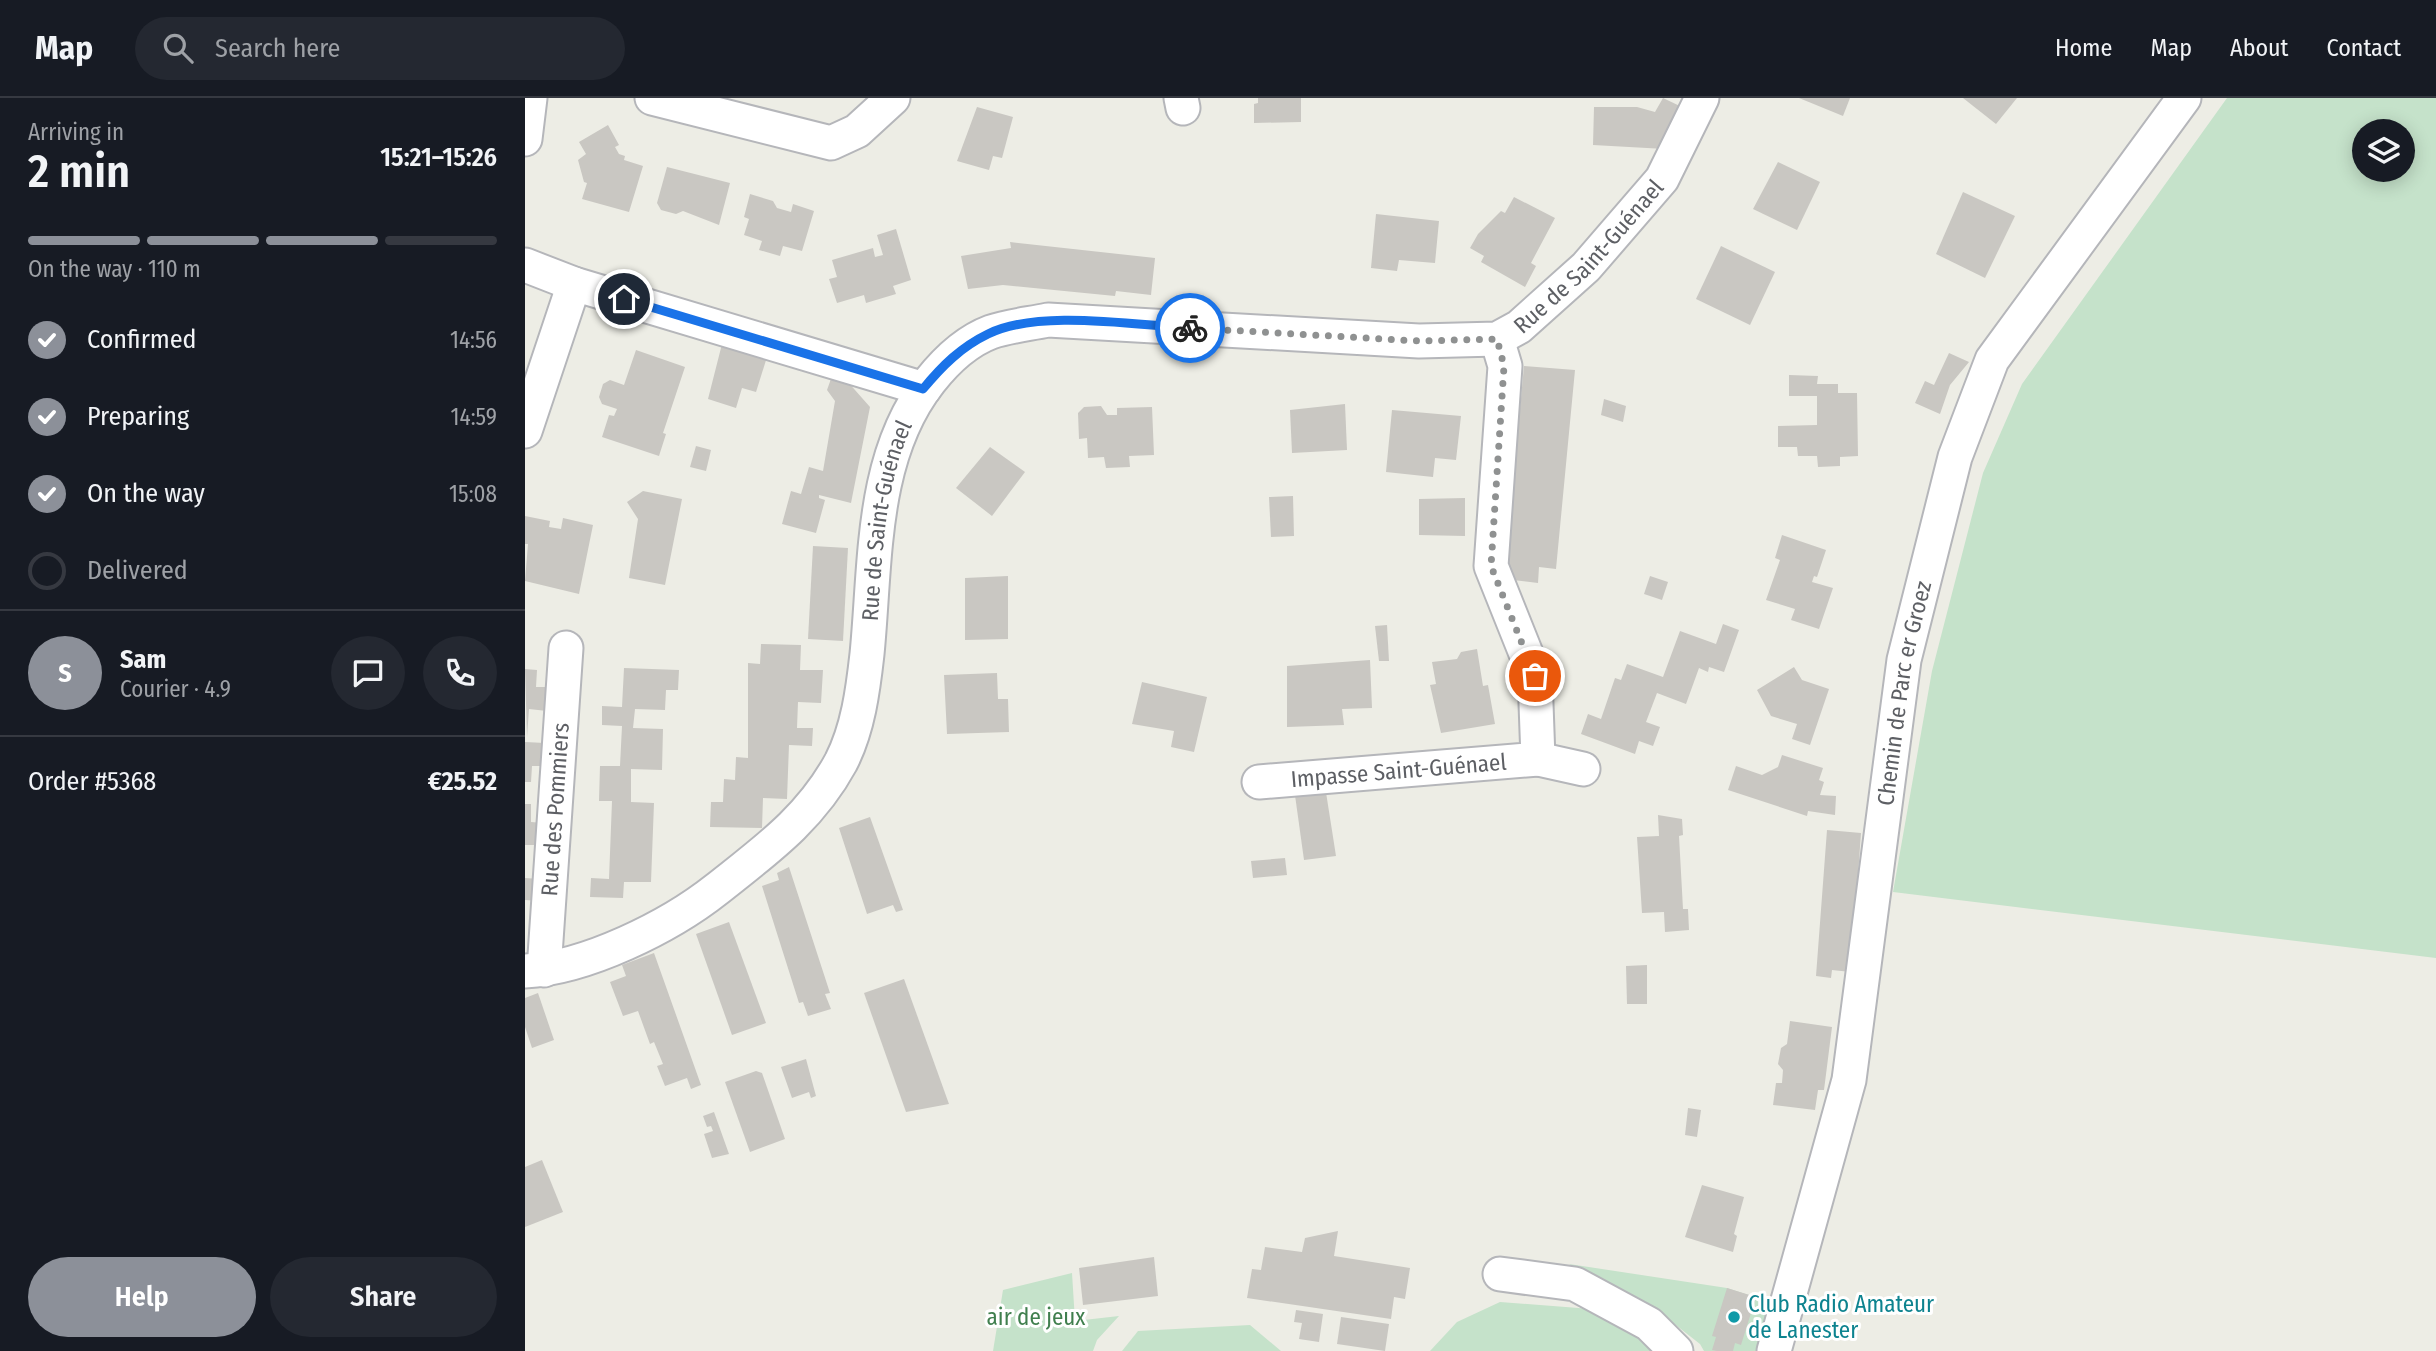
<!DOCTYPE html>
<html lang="en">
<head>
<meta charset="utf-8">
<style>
	:root { --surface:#171b24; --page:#242831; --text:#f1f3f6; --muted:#9ea1a6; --line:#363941; --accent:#8c9099 }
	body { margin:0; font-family:"Fira Sans Condensed",sans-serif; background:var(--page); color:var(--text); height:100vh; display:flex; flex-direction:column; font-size:26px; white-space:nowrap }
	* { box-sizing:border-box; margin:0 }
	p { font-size:23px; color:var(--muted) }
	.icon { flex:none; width:38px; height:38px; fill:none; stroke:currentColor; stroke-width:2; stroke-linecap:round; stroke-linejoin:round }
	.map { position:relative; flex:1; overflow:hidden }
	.side { display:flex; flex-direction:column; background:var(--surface); width:525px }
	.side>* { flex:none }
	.fabs { position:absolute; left:1827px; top:21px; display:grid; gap:14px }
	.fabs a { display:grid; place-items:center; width:63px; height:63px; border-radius:50%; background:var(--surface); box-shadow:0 4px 18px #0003; font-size:35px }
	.pin { position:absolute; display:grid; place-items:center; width:60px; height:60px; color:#fff; margin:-30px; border:4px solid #fff; border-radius:50%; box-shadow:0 2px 7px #0007 }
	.courier { position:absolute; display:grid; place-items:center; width:70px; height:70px; margin:-35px; border:5px solid #1a73e8; border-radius:50%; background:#fff; color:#222; box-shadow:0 2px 9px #0007 }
	.overview em { font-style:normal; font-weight:600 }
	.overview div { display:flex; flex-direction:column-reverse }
	.overview { display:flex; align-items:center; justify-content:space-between; height:119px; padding:0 28px }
	h1 { font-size:46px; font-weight:600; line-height:52px }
	.bar { display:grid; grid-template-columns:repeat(4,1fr); gap:10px 7px; align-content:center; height:84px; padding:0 28px }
	.bar i { height:9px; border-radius:5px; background:var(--line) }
	.bar .current { background:var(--accent) }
	.bar p { grid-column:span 4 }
	.line { display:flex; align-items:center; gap:18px; padding:0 28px; border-top:2px solid var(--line) }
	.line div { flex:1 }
	.round { display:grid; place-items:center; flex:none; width:74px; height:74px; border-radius:37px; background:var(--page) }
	ol { padding:0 28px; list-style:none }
	li { display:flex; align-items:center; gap:21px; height:77px }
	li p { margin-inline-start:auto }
	li .icon { padding:7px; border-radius:50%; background:var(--accent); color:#fff; stroke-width:4 }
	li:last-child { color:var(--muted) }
	li i { width:38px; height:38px; border:4px solid var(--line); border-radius:50% }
	.action { display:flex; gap:14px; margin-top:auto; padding:14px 28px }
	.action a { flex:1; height:80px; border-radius:42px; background:var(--accent); color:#fff; font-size:28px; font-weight:600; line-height:80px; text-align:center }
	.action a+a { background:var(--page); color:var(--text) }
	header { display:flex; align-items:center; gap:42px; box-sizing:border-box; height:98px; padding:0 35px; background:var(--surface); border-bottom:2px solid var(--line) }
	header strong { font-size:33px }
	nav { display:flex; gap:38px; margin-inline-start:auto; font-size:24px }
	.search { width:490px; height:63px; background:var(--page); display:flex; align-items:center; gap:18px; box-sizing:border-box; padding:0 24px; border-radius:38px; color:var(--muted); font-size:26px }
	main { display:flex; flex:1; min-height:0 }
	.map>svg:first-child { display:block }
	.green { fill:#c5e2ca; fill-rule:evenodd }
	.building { fill:#c9c7c2 }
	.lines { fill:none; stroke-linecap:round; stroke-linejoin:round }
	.minor-casing { stroke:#b5b6ba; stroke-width:37 }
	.minor { stroke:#fff; stroke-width:33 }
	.done { stroke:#8f9191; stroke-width:7; stroke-dasharray:0 12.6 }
	.route { stroke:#1a73e8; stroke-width:9 }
	.culture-dot { fill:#0f9aa8; stroke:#fff; stroke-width:2.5 }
	.labels { text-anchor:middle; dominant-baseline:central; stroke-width:6; stroke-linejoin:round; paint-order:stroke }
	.street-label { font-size:23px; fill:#5d5f64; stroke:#fff }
	.culture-label { font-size:23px; fill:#0d838f; stroke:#fff; text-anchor:start }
	.park-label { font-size:23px; fill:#407f4e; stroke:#fff }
</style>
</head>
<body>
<header>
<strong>Map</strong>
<div class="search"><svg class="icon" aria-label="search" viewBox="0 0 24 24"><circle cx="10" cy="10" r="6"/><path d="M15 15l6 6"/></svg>Search here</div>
<nav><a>Home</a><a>Map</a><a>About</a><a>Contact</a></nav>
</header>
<main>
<section class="side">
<div class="overview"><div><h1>2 min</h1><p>Arriving in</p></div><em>15:21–15:26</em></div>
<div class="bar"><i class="current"></i><i class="current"></i><i class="current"></i><i></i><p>On the way · 110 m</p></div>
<ol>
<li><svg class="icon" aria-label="check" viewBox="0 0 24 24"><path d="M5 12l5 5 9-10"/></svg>Confirmed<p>14:56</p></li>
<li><svg class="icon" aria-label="check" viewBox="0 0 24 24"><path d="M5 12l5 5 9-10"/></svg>Preparing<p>14:59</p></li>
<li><svg class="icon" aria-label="check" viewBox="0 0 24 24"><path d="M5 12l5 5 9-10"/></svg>On the way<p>15:08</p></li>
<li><i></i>Delivered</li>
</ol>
<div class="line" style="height:126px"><b class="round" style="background:var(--accent);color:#fff">S</b><div><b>Sam</b><p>Courier · 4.9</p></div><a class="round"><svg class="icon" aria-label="chat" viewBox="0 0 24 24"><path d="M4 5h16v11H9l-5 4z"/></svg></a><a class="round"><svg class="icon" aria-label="phone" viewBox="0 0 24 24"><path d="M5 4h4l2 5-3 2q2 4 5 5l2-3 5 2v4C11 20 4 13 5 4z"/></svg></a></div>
<div class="line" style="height:91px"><div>Order #5368</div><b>€25.52</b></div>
<div class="action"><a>Help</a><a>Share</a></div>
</section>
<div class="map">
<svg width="1911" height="1253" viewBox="0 0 1911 1253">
	<rect width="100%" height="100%" fill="#edede5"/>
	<g class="green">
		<path d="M1702,0h209v860l-543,-66 39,-221 51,-198 39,-89zM1839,33h39v39h-39z"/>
		<path d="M1044,1166l158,24 52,17 -13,46h-62l-4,-7 -37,-29z"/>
		<path d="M547,1175l3,48 44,-5 -22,24 -4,11h-100l10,-61z"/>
		<path d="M975,1204l104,8 56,41h-230l27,-29z"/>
		<path d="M725,1227l31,26h-159l16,-20z"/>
	</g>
	<g class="building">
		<path d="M733,0h43v24l-47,1v-19l4,-1z"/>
		<path d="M1138,0l21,10 -19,41 -72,-4 1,-38h43l18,5z"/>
		<path d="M1274,0h51l-7,18z"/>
		<path d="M1438,0h54l-21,26z"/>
		<path d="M452,9l36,10 -11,41 -9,-2 -4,14 -32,-9z"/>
		<path d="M83,27l11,20 -4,2 4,7 6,2 -1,4 19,6 -14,46 -47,-13 5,-16 -3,-1 -6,-22 8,-6 -7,-12z"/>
		<path d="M1253,64l42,20 -23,48 -44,-21z"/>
		<path d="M142,69l63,16 -11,42 -36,-14 -7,3 -15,-4 -4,-7z"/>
		<path d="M1438,94l52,24 -30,62 -49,-24z"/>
		<path d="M225,96l23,7 4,7 14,4 2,-8 21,7 -12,40 -19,-5 -3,10 -21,-6 3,-9 -18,-6 5,-16 -5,-2z"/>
		<path d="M989,99l41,21 -24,45 5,3 -11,21 -44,-25 3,-6 -14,-8 8,-14 23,-23 4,2z"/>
		<path d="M851,116l63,7 -4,42 -36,-3 -2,11 -26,-3z"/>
		<path d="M371,131l15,51 -18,6 3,8 -30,9 -2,-8 -27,8 -8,-24 8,-2 -5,-17 41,-12 2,9 8,-2 -6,-20z"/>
		<path d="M485,144l145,16 -4,37 -35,-4 -1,5 -112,-11 -35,4 -7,-33 50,-8z"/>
		<path d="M1196,148l54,26 -25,53 -54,-26z"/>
		<path d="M197,246l45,13 -11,35 -14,-4 -6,20 -28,-9z"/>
		<path d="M111,252l49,17 -22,66 3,1 -7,22 -57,-19 7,-22 5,1 3,-7 -15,-5 -3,-7 4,-13 7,-4 14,5z"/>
		<path d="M1424,255l20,9 -19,23 -10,29 -25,-11 10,-22 9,4z"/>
		<path d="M999,268l51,4 -19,199 -17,-2 -1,16 -25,-3 -7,-20z"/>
		<path d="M1264,277l29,1 -1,8h21v9h19l1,63 -18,1v9l-22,1 -1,-11h-19l-1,-9h-19v-21l39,-1v-29h-28z"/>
		<path d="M307,278l15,5 23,26 -19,96 -32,-8v3l6,2 -9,33 -34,-9 9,-33 10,3 8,-27 14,4 12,-70 -8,-11z"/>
		<path d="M1079,301l22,7 -3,16 -22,-7z"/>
		<path d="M820,306l2,46 -55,3 -2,-43z"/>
		<path d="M576,308l6,9h10v-7l35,-1 2,48 -25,1 1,11 -24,1 -2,-11 -16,1 -1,-20 -8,1 -1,-26 6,-6z"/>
		<path d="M867,312l69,6 -5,44 -21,-2 -2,19 -47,-5z"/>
		<path d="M171,348l15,4 -5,21 -16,-4z"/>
		<path d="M465,349l35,25 -33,44 -36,-28z"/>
		<path d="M118,393l39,8 -17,86 -36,-7 9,-59 -11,-17z"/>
		<path d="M768,398l1,40 -23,1 -2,-40z"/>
		<path d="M940,400v38l-46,-1v-36z"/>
		<path d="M0,418l25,5 -1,6 12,2 2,-11 30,7 -14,69 -54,-13 3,-37h-3z"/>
		<path d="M1257,437l44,15 -9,27 -3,-1 -2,6 21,6 -14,41 -28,-9 4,-11 -29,-9 14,-40 -5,-2z"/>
		<path d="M288,448l35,2 -5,93 -35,-2z"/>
		<path d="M483,478v63l-43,1v-62z"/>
		<path d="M1125,478l18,6 -6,18 -18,-6z"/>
		<path d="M1198,526l16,6 -15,42 -15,-5 -1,5 -9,-4 -13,36 -29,-11 -11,29 14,5 -7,19 -14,-5 -4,13 -54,-20 7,-20 13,5 14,-41 6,2 6,-16 36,13 17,-46 36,13z"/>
		<path d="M862,527l2,36h-10l-4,-35z"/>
		<path d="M236,546l40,1 -1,25h23l-2,33 -23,-1 -1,26h16l-1,18 -23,-1 -2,54 -24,-1 -1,30 -52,-1 1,-25h12l1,-23 11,1 1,-23 12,1v-95l12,1z"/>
		<path d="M952,551l6,37 5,-1 7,39 -54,9 -11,-48 6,-1 -4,-22 25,-3 4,-7z"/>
		<path d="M845,562l2,48 -30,1 2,16 -57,2v-61z"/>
		<path d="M1269,569l8,13 27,9 -19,56 -18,-6 5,-15 -26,-8 -14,-26z"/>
		<path d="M99,570l55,2 -1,20h-12l-1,20 -30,-1 -2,19 30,1 -1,41 -31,-1v33l23,1 -3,79h-27l-1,16 -33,-1 1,-19 18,1 3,-78h-13l1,-35h20l2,-40 -20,-1v-19l20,1z"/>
		<path d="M0,571l12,1 -1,17h13l-2,24 -18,-2 -2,28z"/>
		<path d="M472,575l1,26h10l1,33 -62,2 -3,-59z"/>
		<path d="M617,584l65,15 -13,55 -23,-5 3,-16 -42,-7z"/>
		<path d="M0,644l20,1 -1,23h-12l-1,16h-6z"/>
		<path d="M1257,657l41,13 -4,12 5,2 -4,13 16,1 -1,19 -27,-4 -1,5 -79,-26 8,-24 26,9 16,-8z"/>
		<path d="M800,688l11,70 -32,4 -10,-72z"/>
		<path d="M0,706h6v18l12,1 -1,22h-17z"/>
		<path d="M1133,717l24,4 1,16 -4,1 4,73h5l1,21 -24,2 -1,-20 -22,1 -5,-76 22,-1z"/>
		<path d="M345,719l33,93 -7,2 -3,-7 -26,9 -28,-86z"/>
		<path d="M1302,732l34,3 -10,139 -19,-2 -1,8 -15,-2z"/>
		<path d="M760,760l2,17 -34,3 -2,-17z"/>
		<path d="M264,769l41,126 -5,1 6,15 -23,7 -5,-14 -4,1 -37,-117 17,-6 -2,-7z"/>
		<path d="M0,780l15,1 -1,22 -14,-1z"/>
		<path d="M204,824l37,101 -34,12 -36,-101z"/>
		<path d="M129,855l47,132 -10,4 -4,-11 -22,8 -8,-20 6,-2 -9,-22 -4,2 -12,-33 -15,5 -13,-34 16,-6 -4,-11z"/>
		<path d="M1122,867v39h-20l-1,-38z"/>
		<path d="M379,881l45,125 -43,8 -42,-119z"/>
		<path d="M13,895l16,47 -22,8 -7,-21v-29z"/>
		<path d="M1265,923l42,6 -8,63h-6l-3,20 -42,-5 3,-22h6l1,-13 -5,-6 3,-16 6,-4z"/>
		<path d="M281,961l10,37 -5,2 -2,-6 -17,6 -11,-31z"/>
		<path d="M231,973l6,2 23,66 -35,13 -25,-70z"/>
		<path d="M1163,1010l13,2 -4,27 -12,-2z"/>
		<path d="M189,1014l15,42 -17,4 -8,-24 9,-3 -2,-5 -4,1 -4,-11z"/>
		<path d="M17,1062l21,52 -38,15v-60z"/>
		<path d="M1177,1087l42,12 -10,37 3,2 -4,16 -48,-15z"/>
		<path d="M813,1133l-4,25 76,12 -5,31 -11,-2 -3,22 -144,-21 5,-29 9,1 4,-23 37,5 3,-14z"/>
		<path d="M629,1159l4,39 -75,9 -4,-37z"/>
		<path d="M1202,1190l29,9 -15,48 -6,-2 -2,8h-16l-5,-1 4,-13 -4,-1z"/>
		<path d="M771,1212l27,4 -4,28 -20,-3 3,-16 -8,-1z"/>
		<path d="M816,1219l48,7 -4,27 -48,-7z"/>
	</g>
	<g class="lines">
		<g class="minor-casing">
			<g id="minor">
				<path d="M127,0l179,45 26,-12 36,-33"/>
				<path d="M656,0l2,10"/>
				<path d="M0,41l5,-41"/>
				<path d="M0,167l49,19 350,105"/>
				<path d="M0,333l49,-147"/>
				<path d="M1013,661l45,10"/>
				<path id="s1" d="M734,684l279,-23 -3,-83 -44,-110 14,-200 -8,-27"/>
				<path id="s2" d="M19,872l22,-322"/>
				<path id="s3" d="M0,873c61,-3 144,-44 192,-82 49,-39 93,-70 124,-127 17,-33 22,-72 26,-108 9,-91 3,-197 63,-273 15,-19 37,-40 61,-49 17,-6 38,-8 57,-12l371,21 78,-2 22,-12 67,-60 76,-88 40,-81"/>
				<path d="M975,1176l75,10 74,40 27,27"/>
				<path id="s4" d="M1249,1253l75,-271 55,-420 51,-203 37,-97 192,-262"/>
			</g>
		</g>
		<use href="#minor" class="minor"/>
	</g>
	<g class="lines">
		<path class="done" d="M665,230l229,13 78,-2 7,27 -13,200 44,110"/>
		<path class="route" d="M99,201l299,90c19,-23 38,-42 65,-55 50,-25 146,-9 202,-6"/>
	</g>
	<circle class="culture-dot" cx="1209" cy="1219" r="7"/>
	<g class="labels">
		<g class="street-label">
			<text stroke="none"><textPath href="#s3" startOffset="1498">Rue de Saint-Guénael</textPath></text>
			<text stroke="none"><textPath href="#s3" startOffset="637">Rue de Saint-Guénael</textPath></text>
			<text stroke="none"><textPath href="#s4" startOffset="672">Chemin de Parc er Groez</textPath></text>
			<text stroke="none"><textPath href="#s1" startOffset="140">Impasse Saint-Guénael</textPath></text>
			<text stroke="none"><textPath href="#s2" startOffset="161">Rue des Pommiers</textPath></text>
		</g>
		<g class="culture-label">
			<text x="1223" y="1206">Club Radio Amateur<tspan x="1223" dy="26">de Lanester</tspan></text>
		</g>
		<g class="park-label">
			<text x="511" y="1219">air de jeux</text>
		</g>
	</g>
</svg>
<div class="fabs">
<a><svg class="icon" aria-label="layers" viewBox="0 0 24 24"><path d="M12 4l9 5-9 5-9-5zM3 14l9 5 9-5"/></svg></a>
</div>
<div class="pin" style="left:1010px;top:578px;background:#ea580c"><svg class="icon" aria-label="bag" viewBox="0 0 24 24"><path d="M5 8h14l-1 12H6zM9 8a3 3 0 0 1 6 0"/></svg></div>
<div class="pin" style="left:99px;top:201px;background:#1f2937"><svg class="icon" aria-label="home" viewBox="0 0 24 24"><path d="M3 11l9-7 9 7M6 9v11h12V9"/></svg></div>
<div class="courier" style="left:665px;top:230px"><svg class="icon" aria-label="bike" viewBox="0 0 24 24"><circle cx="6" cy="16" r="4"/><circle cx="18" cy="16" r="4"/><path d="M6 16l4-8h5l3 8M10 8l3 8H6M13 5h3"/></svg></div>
</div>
</main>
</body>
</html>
